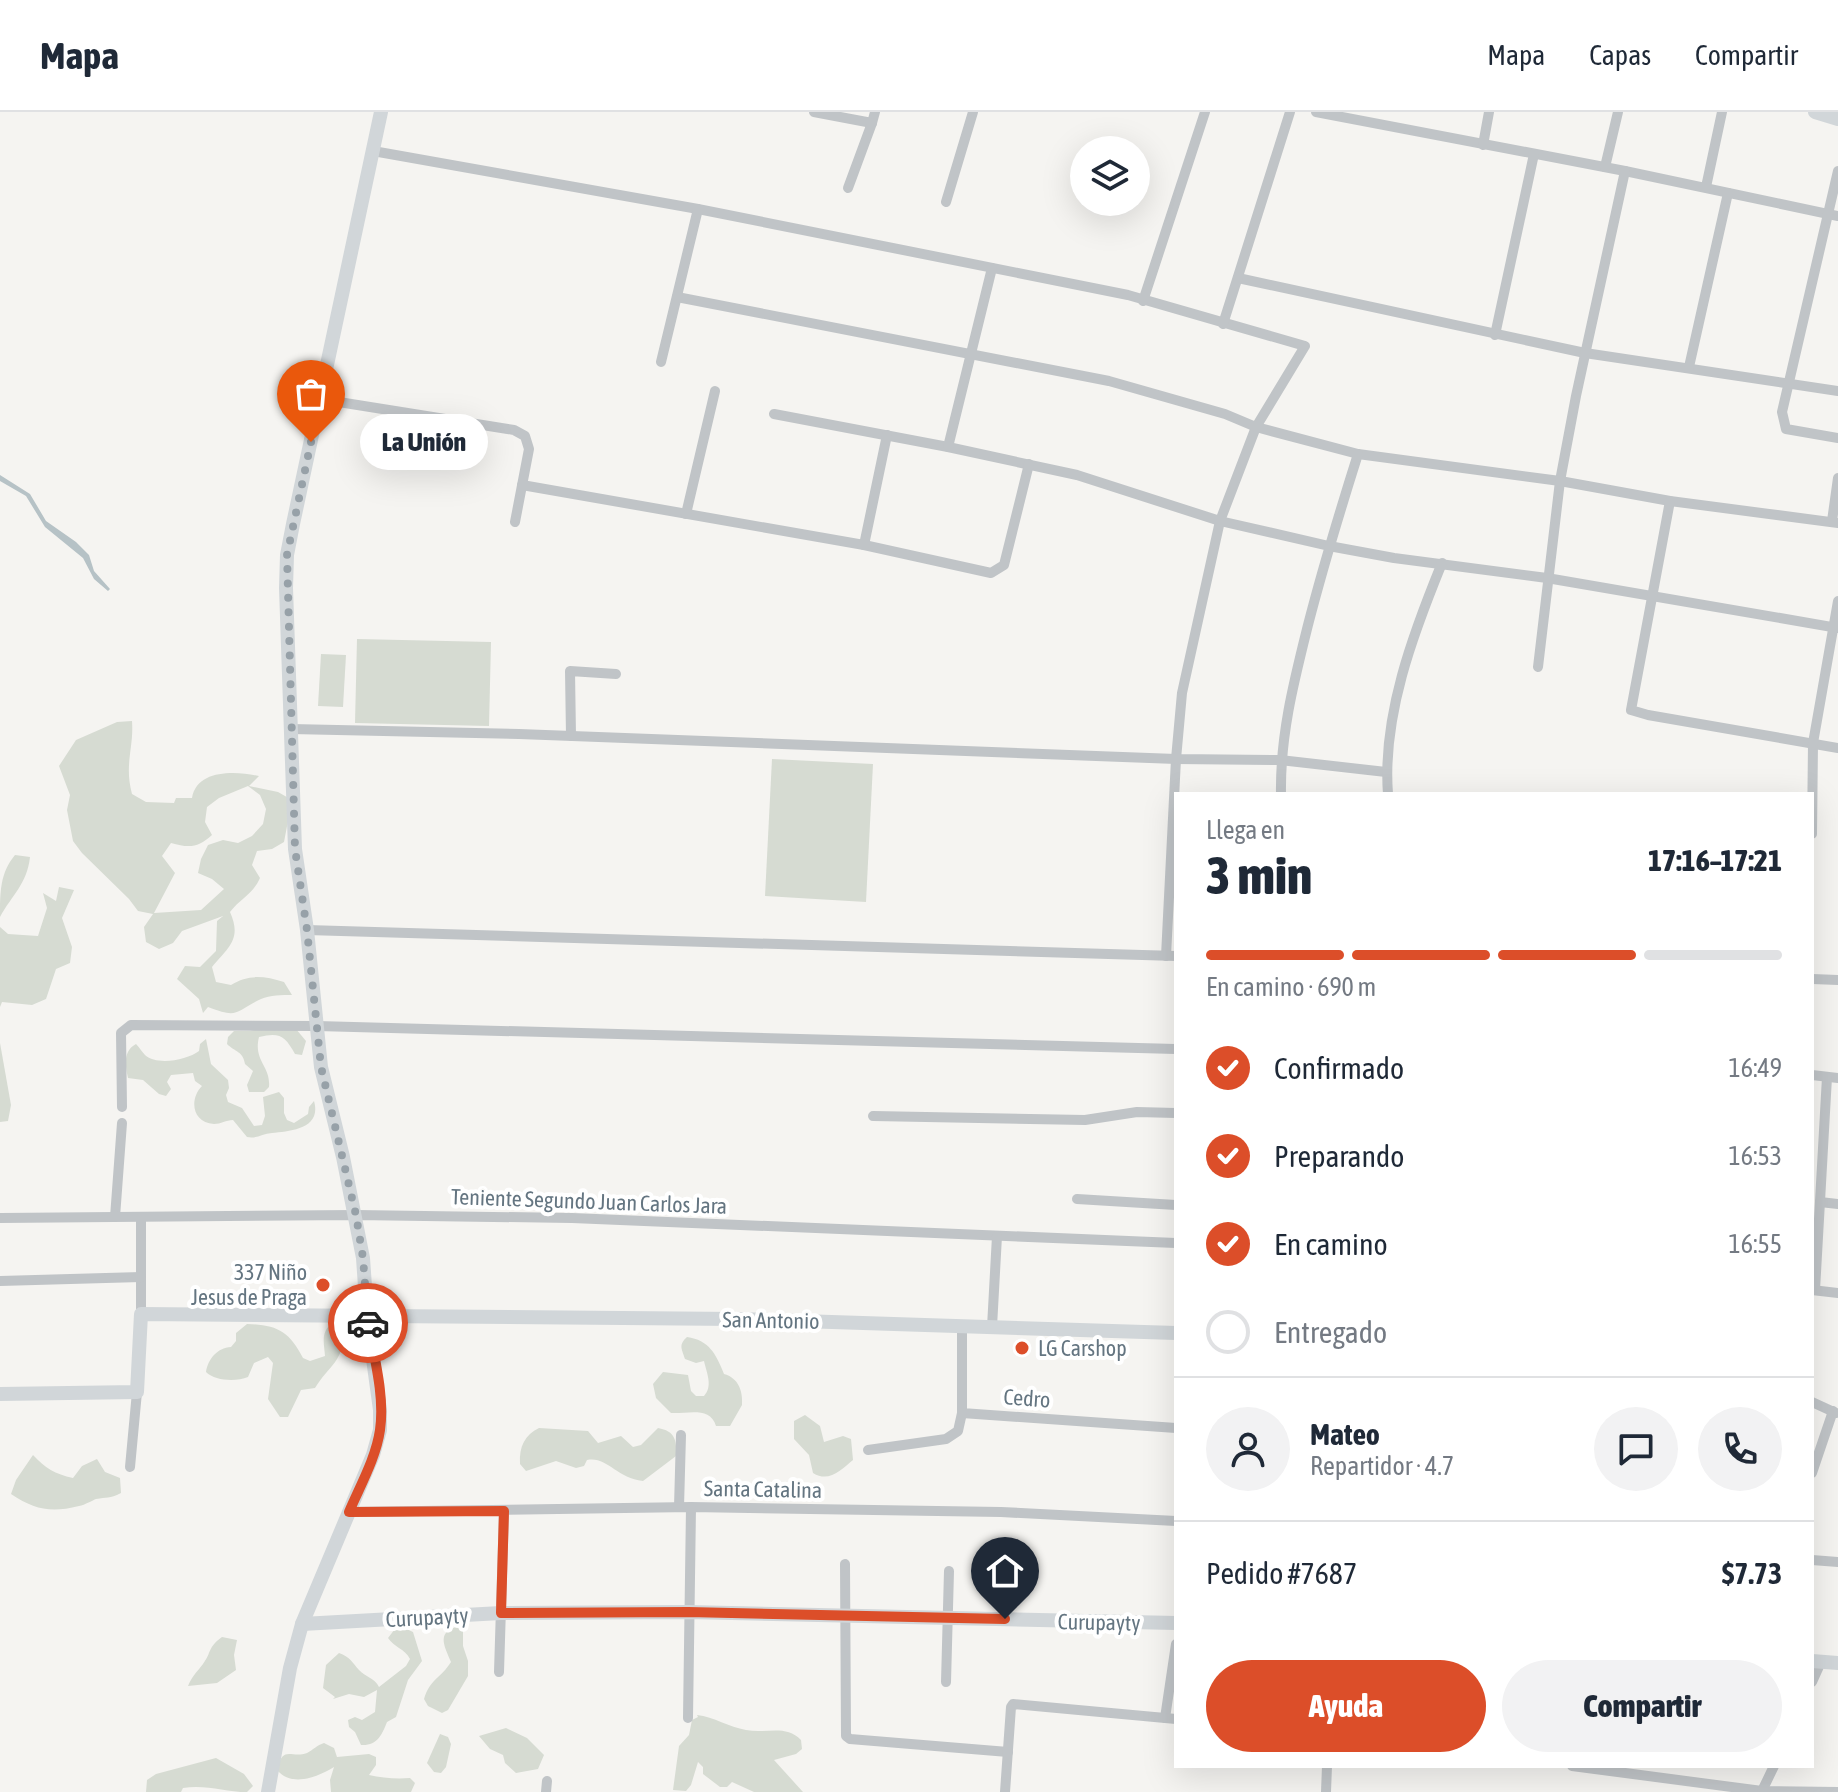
<!DOCTYPE html>
<html lang="es">
<head>
<meta charset="utf-8">
<style>
	:root { --surface:#fff; --page:#f2f2f3; --text:#1f2937; --muted:#747a83; --line:#e0e1e3; --accent:#dc4e29 }
	body { margin:0; font-family:"Asap Condensed",sans-serif; background:var(--page); color:var(--text); height:100vh; display:flex; flex-direction:column; font-size:30px; white-space:nowrap }
	* { box-sizing:border-box; margin:0 }
	p { font-size:26px; color:var(--muted) }
	.icon { flex:none; width:44px; height:44px; fill:none; stroke:currentColor; stroke-width:2; stroke-linecap:round; stroke-linejoin:round }
	.map { position:relative; flex:1; overflow:hidden }
	.details { position:absolute; left:1174px; top:680px; width:640px; height:976px; display:flex; flex-direction:column; background:var(--surface); border-radius:0px; box-shadow:0 8px 32px #0002 }
	.details>* { flex:none }
	.tools { position:absolute; left:1070px; top:24px; display:grid; gap:16px }
	.tools a { display:grid; place-items:center; width:80px; height:80px; border-radius:50%; background:var(--surface); box-shadow:0 8px 32px #0002; font-size:40px }
	.pin { position:absolute; display:grid; place-items:center; width:68px; height:68px; color:#fff; margin:-82px -34px; border-radius:50% 50% 50% 0; rotate:-45deg; box-shadow:0 0 8px #0007 }
	.pin .icon { rotate:45deg }
	.courier { position:absolute; display:grid; place-items:center; width:80px; height:80px; margin:-40px; border:6px solid #dc4e29; border-radius:50%; background:#fff; color:#222; box-shadow:0 2px 10px #0007 }
	.bubble { position:absolute; height:56px; border-radius:28px; background:var(--surface); box-shadow:0 8px 32px #0002; font-size:26px; font-weight:800; line-height:56px; text-align:center }
	.overview em { font-style:normal; font-weight:800 }
	.overview div { display:flex; flex-direction:column-reverse }
	.overview { display:flex; align-items:center; justify-content:space-between; height:136px; padding:0 32px }
	h1 { font-size:52px; font-weight:800; line-height:60px }
	.bar { display:grid; grid-template-columns:repeat(4,1fr); gap:12px 8px; align-content:center; height:96px; padding:0 32px }
	.bar i { height:10px; border-radius:6px; background:var(--line) }
	.bar .current { background:var(--accent) }
	.bar p { grid-column:span 4 }
	.line { display:flex; align-items:center; gap:20px; padding:0 32px; border-top:2px solid var(--line) }
	.line div { flex:1 }
	.round { display:grid; place-items:center; flex:none; width:84px; height:84px; border-radius:42px; background:var(--page) }
	ol { padding:0 32px; list-style:none }
	li { display:flex; align-items:center; gap:24px; height:88px }
	li p { margin-inline-start:auto }
	li .icon { padding:8px; border-radius:50%; background:var(--accent); color:#fff; stroke-width:4 }
	li:last-child { color:var(--muted) }
	li i { width:44px; height:44px; border:4px solid var(--line); border-radius:50% }
	.primary-button { display:flex; gap:16px; margin-top:auto; padding:16px 32px }
	.primary-button a { flex:1; height:92px; border-radius:48px; background:var(--accent); color:#fff; font-size:32px; font-weight:800; line-height:92px; text-align:center }
	.primary-button a+a { background:var(--page); color:var(--text) }
	header { display:flex; align-items:center; gap:48px; box-sizing:border-box; height:112px; padding:0 40px; background:var(--surface); border-bottom:2px solid var(--line) }
	header strong { font-size:38px }
	nav { display:flex; gap:44px; margin-inline-start:auto; font-size:28px }
	.map>svg:first-child { display:block }
	.green { fill:#d6dbd2; fill-rule:evenodd }
	.water { fill:#b6c2c6 }
	.lines { fill:none; stroke-linecap:round; stroke-linejoin:round }
	.street { stroke:#c0c4c7; stroke-width:10 }
	.secondary { stroke:#d1d6d9; stroke-width:14 }
	.done { stroke:#97a1a8; stroke-width:8; stroke-dasharray:0 14.4 }
	.route { stroke:#dc4e29; stroke-width:10 }
	.poi-dot { fill:#dc4e29; stroke:#fff; stroke-width:3 }
	.labels { text-anchor:middle; dominant-baseline:central; stroke-width:8; stroke-linejoin:round; paint-order:stroke }
	.street-label { font-size:22px; fill:#647581; stroke:#fff }
	.poi-label { font-size:22px; fill:#647581; stroke:#fff; text-anchor:end }
</style>
</head>
<body>
<header>
<strong>Mapa</strong>
<nav><a>Mapa</a><a>Capas</a><a>Compartir</a></nav>
</header>
<div class="map">
<svg width="1838" height="1680" viewBox="0 0 1838 1680">
	<rect width="100%" height="100%" fill="#f5f4f1"/>
	<g class="green">
		<path d="M357,527l134,3 -2,84 -134,-3z"/>
		<path d="M321,542l25,1 -3,52 -25,-1z"/>
		<path d="M132,609c2,27 -8,43 0,73l14,8 28,1 2,-5h16c5,-29 44,-27 67,-22l-10,10 29,6 14,8 -8,42 -12,7 -15,2 -5,14 8,13c-7,16 -19,20 -30,34 12,27 -1,35 -18,55l4,15 15,3c17,-11 33,-9 53,-3l8,13c-10,0 -22,0 -31,4 -27,13 -22,20 -53,8l-5,6 -4,-14 -22,-20 8,-13 15,1 16,-16 1,-30 6,-5 -41,15 -9,12 -14,6 -13,-7 -2,-15 9,-13 -15,-3 -9,-12 -47,-46 -9,-12 -6,-31 3,-15 -11,-29 17,-26 41,-18zM248,674l12,9 6,14 -3,15 -11,12 -14,7 -15,-3 -15,5 -7,14 -3,14 14,6 12,10 -23,21 -47,3 21,-40 -13,-17 9,-13c18,5 27,5 41,-8l-7,-13 2,-15 12,-9z"/>
		<path d="M772,647l101,5 -7,138 -101,-6z"/>
		<path d="M15,743l15,2c-3,27 -18,38 -30,60 0,-25 0,-44 15,-62z"/>
		<path d="M59,775l15,3 -12,28 10,29 -2,16 -14,6 -10,30 -14,6 -30,-3 -2,5v-80l8,7 30,2 9,-28 -4,-15 13,8z"/>
		<path d="M265,915l31,2 10,12 -4,14 -7,-1c-10,-18 -15,-22 -36,-17 -6,24 12,29 10,50l-5,5h-15l-2,-7 6,-14 -8,-7c-2,-13 -10,-12 -18,-20l1,-7 6,-6h16z"/>
		<path d="M206,927l5,25 17,16 1,8 -3,7 2,7 14,6 12,18 8,-1 3,-9 -2,-19 16,-5 5,6v15l3,7 7,3 14,-9 1,-7 5,-6c8,28 -24,30 -42,32 -10,1 -16,6 -25,4l-14,-17c-7,0 -12,4 -19,4 -22,-1 -25,-25 -12,-38l-7,-5 -2,-8 -22,2 -4,7 4,7 -5,7 -7,-2 -16,-14 -15,-2c-3,-13 -5,-27 8,-34 4,4 6,8 9,11 12,11 42,5 54,-4l1,-7z"/>
		<path d="M0,931l11,62 -3,16 -8,1z"/>
		<path d="M334,1210l5,2 5,6c0,32 -15,35 -29,58l-14,2 -13,27h-8l-12,-18 5,-36 -5,-6 -14,6 -6,14c-12,5 -33,4 -42,-5 2,-13 11,-24 25,-25l5,-6v-8l11,-9c30,1 42,7 56,34l7,3 15,-5c-1,-14 -5,-25 9,-34z"/>
		<path d="M687,1225c22,3 29,17 37,37 14,4 19,16 18,31l-12,21h-14c-6,-20 -28,-12 -45,-13l-15,-15 -3,-14 10,-12 25,3 3,16 5,5h8c9,-10 3,-22 0,-35l-8,2 -11,-4c-3,-10 -7,-14 2,-22z"/>
		<path d="M805,1303l15,11 4,16 19,-6 8,3 2,21c-12,10 -24,23 -40,13l-4,-18 -15,-16v-18z"/>
		<path d="M539,1316l49,3 10,12 23,-7 12,11 8,-2 17,-17c17,3 19,12 18,28l-33,25c-27,-3 -36,-25 -56,-21l-3,6 -8,2 -20,-7 -30,10 -6,-7c-1,-18 5,-29 19,-36z"/>
		<path d="M33,1343c12,13 22,19 40,23l9,-12 15,-7 8,13 15,6 1,15c-12,6 -14,4 -25,6 -3,1 -11,6 -17,7 -28,7 -44,4 -68,-12l5,-14z"/>
		<path d="M398,1513l15,7 9,29 -14,19 -12,37 -9,5c-5,13 -10,24 -26,23l-6,-13 -6,-5 -1,-7 7,-3 7,3 13,-8 2,-22 -13,7 -15,-3 -16,5 2,-2 -12,-9 3,-23 13,-12c11,4 13,9 20,17 6,7 16,8 20,17l27,-21 4,-7c-5,-10 -16,-12 -22,-21z"/>
		<path d="M456,1515l7,3v16l5,15v15l-20,34 -6,3 -14,-7 -4,-7c6,-20 17,-21 27,-37 -6,-15 -15,-29 5,-35z"/>
		<path d="M222,1525l15,3 -3,15 2,15 -19,13 -29,3c4,-10 9,-14 15,-22 9,-12 4,-16 19,-27z"/>
		<path d="M697,1603c17,2 32,12 49,15 20,4 40,-6 55,10l1,9 -6,5 -22,6 29,32h-49l-22,-10 -5,5h-7l-17,-13v-7l-5,-5 -7,23 -5,6 -13,-1 6,-44 10,-11 3,-15 6,-3z"/>
		<path d="M506,1616l21,10 17,17 -6,14 -22,4 -11,-10 -2,-8 -13,-6 -11,-13z"/>
		<path d="M440,1622l8,3 3,7 -5,23 -5,6 -7,-1 -7,-9z"/>
		<path d="M324,1631l10,5 3,9 32,-3 7,3v8l-7,10c13,3 27,4 41,3l5,5 -4,9h-80l-1,-12 4,-13c-18,11 -43,20 -57,3 6,-26 14,-11 30,-17 6,-3 10,-8 17,-10z"/>
		<path d="M216,1646l28,16 9,12 -6,6c-22,0 -42,-8 -64,-4l-2,4h-35l1,-12 9,-6z"/>
	</g>
	<path class="water" d="M0,363l30,19 16,27 30,21 13,13 5,16 16,18 -2,2 -14,-12 -11,-21 -38,-31 -19,-31 -26,-15z"/>
	<g class="lines">
		<g class="street">
			<path d="M814,0l58,11 3,-11"/>
			<path d="M1316,0l309,59 213,45"/>
			<path d="M1483,33l6,-33"/>
			<path d="M373,39l325,58 430,86 177,51 -49,81 -36,94 -38,172 -6,66 -10,197"/>
			<path d="M1605,55l13,-55"/>
			<path d="M1838,59l-56,241 4,17 52,9"/>
			<path d="M1706,75l16,-75"/>
			<path d="M848,76l24,-65"/>
			<path d="M946,90l27,-90"/>
			<path d="M1238,166l347,75 253,38"/>
			<path d="M677,185l432,84 116,33 31,13 102,27 202,27 110,20 168,22"/>
			<path d="M1143,189l62,-189"/>
			<path d="M1223,212l67,-212"/>
			<path d="M1495,223l39,-181"/>
			<path d="M661,250l37,-153"/>
			<path d="M1689,255l39,-174"/>
			<path d="M320,287l194,31 11,6 4,13 -14,73"/>
			<path d="M774,302l174,33 129,28 143,46 109,25 65,12 153,20 291,50"/>
			<path d="M948,335l44,-179"/>
			<path d="M522,373l342,60 127,28 13,-8 25,-101"/>
			<path d="M1670,389l-39,209 17,5 190,33"/>
			<path d="M686,402l29,-123"/>
			<path d="M1832,409l6,-43"/>
			<path d="M864,433l23,-110"/>
			<path d="M1538,555l22,-186 16,-85 49,-225"/>
			<path d="M291,617l228,5 657,25 104,1 106,12"/>
			<path d="M571,624l-1,-65 46,3"/>
			<path d="M1281,682c-1,-59 13,-113 27,-169 15,-58 32,-114 50,-171"/>
			<path d="M1388,682c-6,-78 25,-160 54,-231"/>
			<path d="M1812,722l1,-91 25,-142"/>
			<path d="M307,818l869,26"/>
			<path d="M1812,867l26,1"/>
			<path d="M1812,963l26,3"/>
			<path d="M122,995l-1,-74 10,-8 186,1 859,23"/>
			<path d="M873,1004l212,4 52,-8 39,1"/>
			<path d="M1077,1087l99,6"/>
			<path d="M1820,1090l18,2"/>
			<path d="M115,1105l7,-94"/>
			<path d="M0,1106l356,-3 216,3 604,25"/>
			<path d="M141,1106v96"/>
			<path d="M0,1169l141,-4"/>
			<path d="M1812,1178l26,3"/>
			<path d="M1815,1178l12,-213"/>
			<path d="M962,1213v88l214,15"/>
			<path d="M992,1215l5,-91"/>
			<path d="M1812,1290l24,11"/>
			<path d="M868,1338l78,-11 12,-8 4,-18"/>
			<path d="M130,1355l7,-75"/>
			<path d="M1812,1361l21,-62"/>
			<path d="M679,1395l2,-72"/>
			<path d="M349,1400l342,-5 310,5 175,9"/>
			<path d="M1812,1448l26,2"/>
			<path d="M845,1452l1,172 4,3 158,13"/>
			<path d="M499,1560l5,-161"/>
			<path d="M946,1570l3,-111"/>
			<path d="M1812,1570l9,-20"/>
			<path d="M688,1606l3,-211"/>
			<path d="M1165,1606l11,-74"/>
			<path d="M1572,1654l190,25 76,1"/>
			<path d="M1762,1679l12,-25"/>
			<path d="M546,1680l1,-11"/>
			<path d="M1005,1680l6,-85 2,-3 163,15"/>
			<path d="M1326,1680l1,-26"/>
		</g>
		<g class="secondary">
			<path d="M1815,0l23,7"/>
			<path d="M0,1282l137,-2 4,-78 596,5 439,14"/>
			<path d="M302,1512l199,-11 187,-1 488,11"/>
			<path d="M1812,1549l26,2"/>
			<path d="M268,1680l22,-124 12,-44 71,-169 7,-25v-20l-13,-95 -4,-57 -20,-101 -22,-90 -14,-137 -12,-81 -9,-261 1,-33 6,-31 88,-412"/>
		</g>
	</g>
	<g class="lines">
		<path class="done" d="M311,330l-24,113 8,294 12,81 14,137 35,148 7,43 5,65"/>
		<path class="route" d="M368,1211c6,34 17,73 12,107 -4,28 -20,56 -31,82l155,-1 -3,102 187,-1 317,7"/>
	</g>
	<g class="poi-dot">
		<circle cx="323" cy="1173" r="8"/>
		<circle cx="1022" cy="1236" r="8"/>
	</g>
	<g class="labels">
		<g class="street-label">
			<text transform="translate(589 1089) rotate(2)">Teniente Segundo Juan Carlos Jara</text>
			<text transform="translate(771 1208) rotate(1)">San Antonio</text>
			<text transform="translate(1027 1286) rotate(4)">Cedro</text>
			<text transform="translate(763 1377) rotate(1)">Santa Catalina</text>
			<text transform="translate(427 1505) rotate(-3)">Curupayty</text>
			<text transform="translate(1099 1510) rotate(1)">Curupayty</text>
		</g>
		<g class="poi-label">
			<text x="307" y="1160">337 Niño<tspan x="307" dy="25">Jesus de Praga</tspan></text>
			<text x="1038" y="1236" text-anchor="start">LG Carshop</text>
		</g>
	</g>
</svg>
<div class="tools">
<a><svg class="icon" aria-label="layers" viewBox="0 0 24 24"><path d="M12 4l9 5-9 5-9-5zM3 14l9 5 9-5"/></svg></a>
</div>
<div class="pin" style="left:311px;top:330px;background:#ea580c"><svg class="icon" aria-label="bag" viewBox="0 0 24 24"><path d="M5 8h14l-1 12H6zM9 8a3 3 0 0 1 6 0"/></svg></div>
<div class="pin" style="left:1005px;top:1507px;background:#1f2937"><svg class="icon" aria-label="home" viewBox="0 0 24 24"><path d="M3 11l9-7 9 7M6 9v11h12V9"/></svg></div>
<div class="courier" style="left:368px;top:1211px"><svg class="icon" aria-label="car" viewBox="0 0 24 24"><path d="M5 17H2v-5l4-1 3-4h7l3 4 3 1v5h-3M9 17h6M6 11h13"/><circle cx="7" cy="17" r="2"/><circle cx="17" cy="17" r="2"/></svg></div>
<div class="bubble" style="left:360px;top:302px;width:128px">La Unión</div>
<section class="details">
<div class="overview"><div><h1>3 min</h1><p>Llega en</p></div><em>17:16–17:21</em></div>
<div class="bar"><i class="current"></i><i class="current"></i><i class="current"></i><i></i><p>En camino · 690 m</p></div>
<ol>
<li><svg class="icon" aria-label="check" viewBox="0 0 24 24"><path d="M5 12l5 5 9-10"/></svg>Confirmado<p>16:49</p></li>
<li><svg class="icon" aria-label="check" viewBox="0 0 24 24"><path d="M5 12l5 5 9-10"/></svg>Preparando<p>16:53</p></li>
<li><svg class="icon" aria-label="check" viewBox="0 0 24 24"><path d="M5 12l5 5 9-10"/></svg>En camino<p>16:55</p></li>
<li><i></i>Entregado</li>
</ol>
<div class="line" style="height:144px"><a class="round"><svg class="icon" aria-label="person" viewBox="0 0 24 24"><circle cx="12" cy="8" r="4"/><path d="M4 21q1-7 8-7t8 7"/></svg></a><div><b>Mateo</b><p>Repartidor · 4.7</p></div><a class="round"><svg class="icon" aria-label="chat" viewBox="0 0 24 24"><path d="M4 5h16v11H9l-5 4z"/></svg></a><a class="round"><svg class="icon" aria-label="phone" viewBox="0 0 24 24"><path d="M5 4h4l2 5-3 2q2 4 5 5l2-3 5 2v4C11 20 4 13 5 4z"/></svg></a></div>
<div class="line" style="height:104px"><div>Pedido #7687</div><b>$7.73</b></div>
<div class="primary-button"><a>Ayuda</a><a>Compartir</a></div>
</section>
</div>
</body>
</html>
